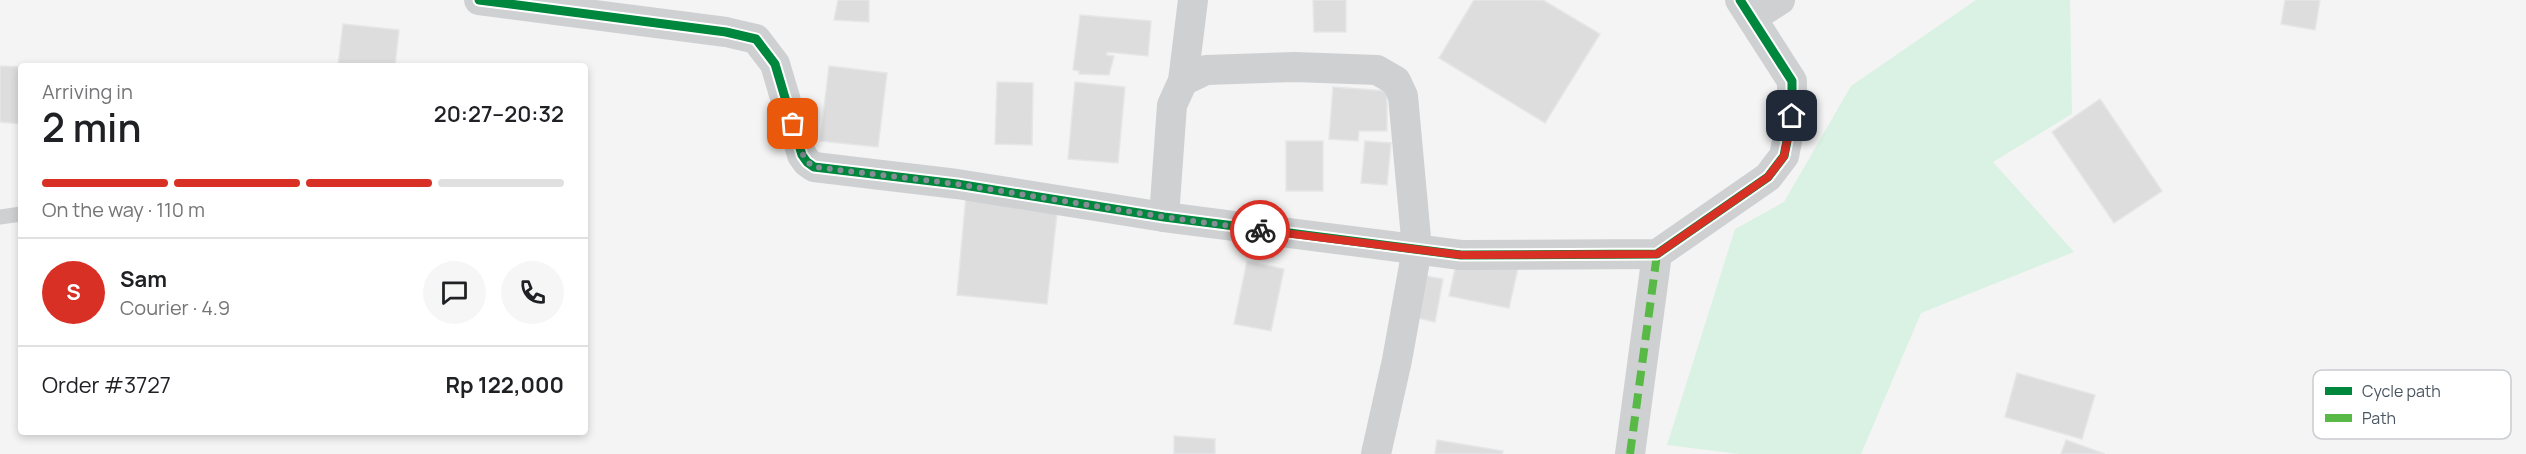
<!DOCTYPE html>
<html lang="en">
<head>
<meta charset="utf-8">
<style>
	:root { --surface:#fff; --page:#f6f6f6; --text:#202124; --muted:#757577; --line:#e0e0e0; --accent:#d93025 }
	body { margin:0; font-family:Manrope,sans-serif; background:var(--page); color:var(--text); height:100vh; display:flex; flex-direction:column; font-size:22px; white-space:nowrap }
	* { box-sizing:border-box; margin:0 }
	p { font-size:20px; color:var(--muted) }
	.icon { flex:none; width:33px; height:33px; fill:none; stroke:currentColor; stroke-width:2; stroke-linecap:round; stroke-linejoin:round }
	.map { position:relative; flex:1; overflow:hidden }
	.details { position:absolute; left:18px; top:63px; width:570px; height:372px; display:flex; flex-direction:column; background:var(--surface); border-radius:6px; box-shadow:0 3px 9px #0003 }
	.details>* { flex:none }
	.pin { position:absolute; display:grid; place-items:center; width:51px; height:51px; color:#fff; margin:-26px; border-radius:12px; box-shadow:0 3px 9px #0006 }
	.courier { position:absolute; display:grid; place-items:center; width:60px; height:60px; margin:-30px; border:4px solid #d93025; border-radius:50%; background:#fff; color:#222; box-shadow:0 2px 8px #0007 }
	.head em { font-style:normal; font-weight:600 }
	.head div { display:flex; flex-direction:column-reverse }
	.head { display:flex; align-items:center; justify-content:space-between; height:102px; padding:0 24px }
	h1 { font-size:39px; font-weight:600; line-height:45px }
	.bar { display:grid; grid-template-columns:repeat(4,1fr); gap:9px 6px; align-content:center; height:72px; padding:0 24px }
	.bar i { height:8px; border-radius:4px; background:var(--line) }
	.bar .selected { background:var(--accent) }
	.bar p { grid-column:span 4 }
	.line { display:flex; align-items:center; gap:15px; padding:0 24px; border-top:2px solid var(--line) }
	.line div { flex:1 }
	.round { display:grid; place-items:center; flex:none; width:63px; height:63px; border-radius:32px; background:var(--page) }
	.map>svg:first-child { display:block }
	.green { fill:#d9f2e3 }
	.building { fill:#ddddde; stroke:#e5e6e7; stroke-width:1.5 }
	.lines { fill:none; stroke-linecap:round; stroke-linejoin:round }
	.service { stroke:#ced0d2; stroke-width:15 }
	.minor { stroke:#ced0d2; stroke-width:30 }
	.quiet { stroke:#58b947; stroke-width:8; stroke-dasharray:15 8; stroke-linecap:butt }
	.cycleway-casing { stroke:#fff; stroke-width:13 }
	.cycleway { stroke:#00873e; stroke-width:9 }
	.done { stroke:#868d94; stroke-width:6; stroke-dasharray:0 10.8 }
	.route { stroke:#d93025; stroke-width:8 }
	.key { fill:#fff; stroke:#c9ccd0; stroke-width:1.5 }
	.key-label { font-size:16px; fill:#4a5661 }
</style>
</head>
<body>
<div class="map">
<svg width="2526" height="454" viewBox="0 0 2526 454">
	<rect width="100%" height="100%" fill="#f4f4f4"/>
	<path class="green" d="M1976,0h94l2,114 -79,48 81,90 -153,61 -60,141h-122l-72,-9 68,-216 49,-27 67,-116z"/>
	<g class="building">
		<path d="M838,0h31v22l-35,-2z"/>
		<path d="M1313,0h33v32h-32z"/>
		<path d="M1474,0h69l57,34 -55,89 -106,-65z"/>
		<path d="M2285,0h35l-5,30 -34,-6z"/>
		<path d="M1080,15l71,6 -3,35 -41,-4v3l7,1 -5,19 -30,-1v-3l-6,-1z"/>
		<path d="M343,24l56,6 -4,36h-57z"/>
		<path d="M0,66l21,1v57l-21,-2z"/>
		<path d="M829,66l58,7 -9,74 -58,-6z"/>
		<path d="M997,82l36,1 -1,62 -37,-1z"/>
		<path d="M1075,82l50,5 -7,76 -50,-4z"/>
		<path d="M1333,87l54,4v40h-28l-1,10 -29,-2z"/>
		<path d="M2100,99l62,92 -48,32 -62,-91z"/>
		<rect x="1286" y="141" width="37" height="50"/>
		<path d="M1365,141l26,2 -4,42 -26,-2z"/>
		<path d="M966,195l92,9 -11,100 -90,-9z"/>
		<path d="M1458,255l60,13 -9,40 -60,-12z"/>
		<path d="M1247,261l37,8 -13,62 -37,-7z"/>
		<path d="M1426,276l17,3 -8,43 -17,-4z"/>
		<path d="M2017,373l78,22 -13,44 -77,-22z"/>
		<path d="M1174,436l41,3v15h-41z"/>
		<path d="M1437,440l66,11 -1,3h-67z"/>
		<path d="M2066,440l39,14h-44z"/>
	</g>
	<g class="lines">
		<path class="service" d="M0,217l21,-3"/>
		<g class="minor">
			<path d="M479,0l247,32 30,7 19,25 27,91 5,7 7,5 143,17 207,33 297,38 196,-1 111,-77 16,-21 8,-40v-35l-52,-81"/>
			<path d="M1752,18l28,-18"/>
			<path d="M1183,81l10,-81"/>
			<path d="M1164,217l8,-112 11,-24 23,-11 89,-3 82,3 19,11 7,15 14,153 -20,111 -21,94"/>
			<path d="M1630,454l27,-200"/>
		</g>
		<path class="quiet" d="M1630,454l27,-200"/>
		<g class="cycleway-casing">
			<path id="cycleway" d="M479,0l247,32 30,7 19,25 27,91 5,7 7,5 143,17 207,33 297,38 196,-1 111,-77 16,-21 8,-40v-35l-52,-81"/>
		</g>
		<use href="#cycleway" class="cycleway"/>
	</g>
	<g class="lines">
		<path class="done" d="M793,124c5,16 7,34 21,43l143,17 207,33 96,13"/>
		<path class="route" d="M1260,230l201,25 196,-1 111,-77 16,-21 8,-40"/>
	</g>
	<rect x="2313" y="370" width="198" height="69" rx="9" class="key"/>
	<rect x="2325" y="387" width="27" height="8" fill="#00873e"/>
	<rect x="2325" y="414" width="27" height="8" fill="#58b947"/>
	<g class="key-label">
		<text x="2362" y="397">Cycle path</text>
		<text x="2362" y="424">Path</text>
	</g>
</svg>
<div class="pin" style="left:793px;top:124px;background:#ea580c"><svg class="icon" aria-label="bag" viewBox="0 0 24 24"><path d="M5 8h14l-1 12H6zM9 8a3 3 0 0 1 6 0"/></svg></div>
<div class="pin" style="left:1792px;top:116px;background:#1f2937"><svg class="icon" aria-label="home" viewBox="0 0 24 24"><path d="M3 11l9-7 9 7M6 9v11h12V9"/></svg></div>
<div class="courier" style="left:1260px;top:230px"><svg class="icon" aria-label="bike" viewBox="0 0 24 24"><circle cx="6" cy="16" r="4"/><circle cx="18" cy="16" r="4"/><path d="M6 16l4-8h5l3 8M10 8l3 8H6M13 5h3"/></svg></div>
<section class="details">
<div class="head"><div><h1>2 min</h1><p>Arriving in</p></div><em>20:27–20:32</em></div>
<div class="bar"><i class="selected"></i><i class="selected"></i><i class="selected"></i><i></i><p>On the way · 110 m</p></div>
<div class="line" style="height:108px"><b class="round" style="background:var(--accent);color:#fff">S</b><div><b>Sam</b><p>Courier · 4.9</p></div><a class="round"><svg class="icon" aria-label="chat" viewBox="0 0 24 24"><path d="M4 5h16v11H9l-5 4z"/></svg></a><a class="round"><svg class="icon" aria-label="phone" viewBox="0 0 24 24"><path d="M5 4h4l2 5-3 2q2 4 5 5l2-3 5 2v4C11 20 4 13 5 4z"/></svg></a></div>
<div class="line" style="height:78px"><div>Order #3727</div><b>Rp 122,000</b></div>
</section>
</div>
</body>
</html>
